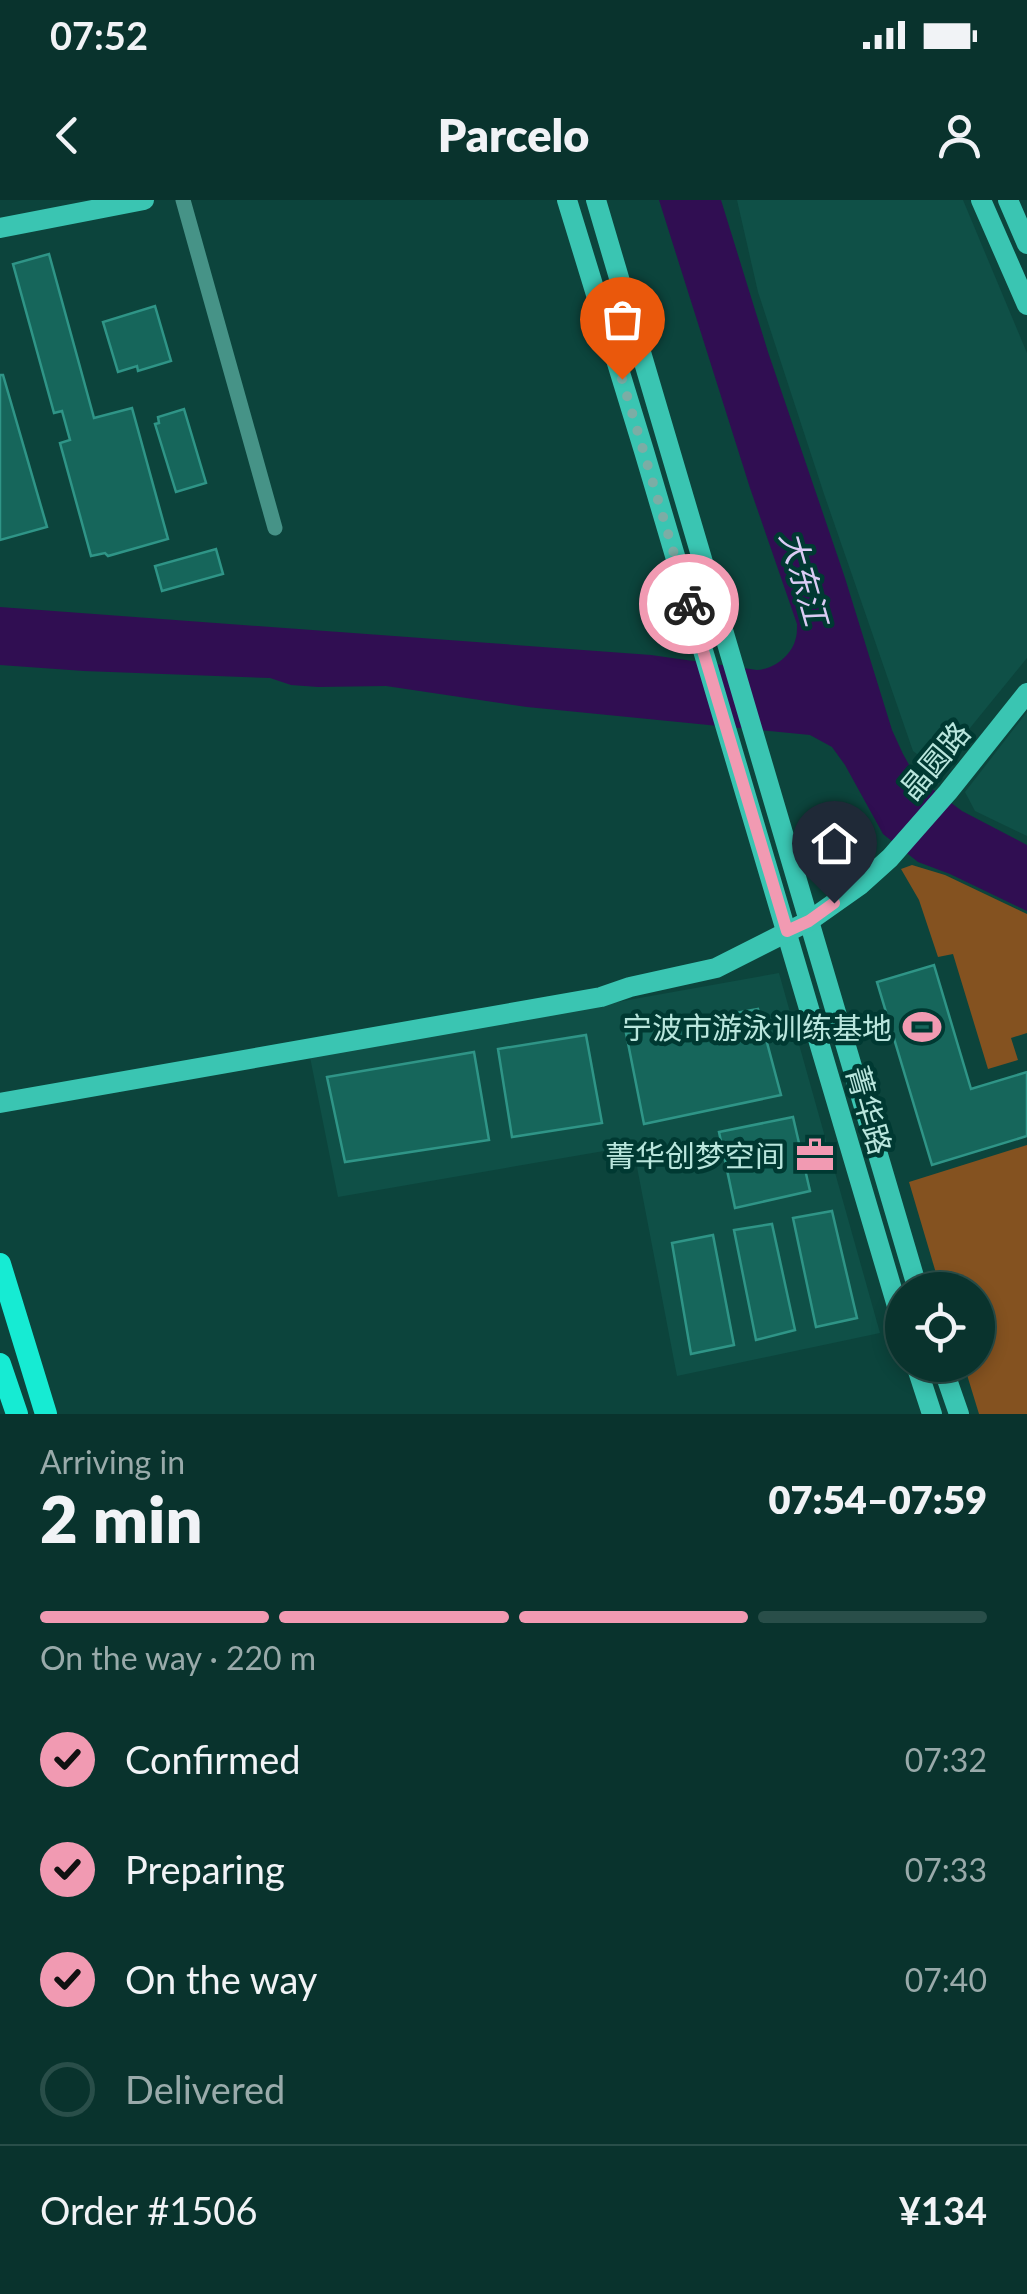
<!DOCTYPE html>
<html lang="en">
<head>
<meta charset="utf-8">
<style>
	:root { --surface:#09332d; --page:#173f39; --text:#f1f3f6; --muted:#9aa; --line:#294e49; --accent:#f19ab2 }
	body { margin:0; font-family:Lato,"Noto Sans SC",sans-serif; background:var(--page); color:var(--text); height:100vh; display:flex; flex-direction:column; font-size:38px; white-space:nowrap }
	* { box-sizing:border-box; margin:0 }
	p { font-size:32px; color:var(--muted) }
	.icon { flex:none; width:55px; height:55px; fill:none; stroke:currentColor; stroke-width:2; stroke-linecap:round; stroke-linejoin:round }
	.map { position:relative; height:1214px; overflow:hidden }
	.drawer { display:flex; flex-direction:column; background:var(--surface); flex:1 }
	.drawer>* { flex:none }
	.controls { position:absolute; left:885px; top:1072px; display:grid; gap:20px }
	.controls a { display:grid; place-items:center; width:110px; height:110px; border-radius:50%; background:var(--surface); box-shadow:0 5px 15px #0003,0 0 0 2px var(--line); font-size:50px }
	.pin { position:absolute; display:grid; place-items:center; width:85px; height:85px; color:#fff; margin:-102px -42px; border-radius:50% 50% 50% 0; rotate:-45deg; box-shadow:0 0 10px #0007 }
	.pin .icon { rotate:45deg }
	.courier { position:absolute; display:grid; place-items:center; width:100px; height:100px; margin:-50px; border:8px solid #f19ab2; border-radius:50%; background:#fff; color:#222; box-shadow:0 2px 12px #0007 }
	.headline em { font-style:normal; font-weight:800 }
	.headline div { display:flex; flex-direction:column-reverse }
	.headline { display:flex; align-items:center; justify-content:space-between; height:170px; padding:0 40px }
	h1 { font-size:65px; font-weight:800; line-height:75px }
	.bar { display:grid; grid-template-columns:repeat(4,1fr); gap:15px 10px; align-content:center; height:120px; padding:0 40px }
	.bar i { height:12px; border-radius:8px; background:var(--line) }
	.bar .on { background:var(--accent) }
	.bar p { grid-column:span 4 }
	.line { display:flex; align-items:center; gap:25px; padding:0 40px; border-top:2px solid var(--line) }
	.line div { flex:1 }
	ol { padding:0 40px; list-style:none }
	li { display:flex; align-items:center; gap:30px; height:110px }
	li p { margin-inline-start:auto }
	li .icon { padding:10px; border-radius:50%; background:var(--accent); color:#111; stroke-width:4 }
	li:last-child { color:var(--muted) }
	li i { width:55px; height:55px; border:5px solid var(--line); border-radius:50% }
	.status { display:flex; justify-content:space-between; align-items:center; height:70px; padding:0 50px; background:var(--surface); direction:ltr }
	.status svg { height:28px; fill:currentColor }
	header { display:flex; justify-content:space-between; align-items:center; height:130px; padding:0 40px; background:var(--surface); font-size:45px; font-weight:800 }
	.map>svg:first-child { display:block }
	.built { fill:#0f5047 }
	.green { fill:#845220 }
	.water { fill:#300e52 }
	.building { fill:#16665b; stroke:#2f9587; stroke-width:2.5 }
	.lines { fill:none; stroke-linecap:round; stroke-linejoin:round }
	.street { stroke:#469387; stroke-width:15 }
	.secondary { stroke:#3ac5b2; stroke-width:20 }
	.primary { stroke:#16ebd3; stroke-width:22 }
	.done { stroke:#7cada5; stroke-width:10; stroke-dasharray:0 18 }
	.route { stroke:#f19ab2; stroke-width:12 }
	.labels { text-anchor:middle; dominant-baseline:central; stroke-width:9; stroke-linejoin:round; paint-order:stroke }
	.street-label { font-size:30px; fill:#b9e6dd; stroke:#003932 }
	.poi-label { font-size:30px; fill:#b9e6dd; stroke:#003932; text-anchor:end }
	.water-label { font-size:32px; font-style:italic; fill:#dacbf4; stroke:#003932 }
</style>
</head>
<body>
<div class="status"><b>07:52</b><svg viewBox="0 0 49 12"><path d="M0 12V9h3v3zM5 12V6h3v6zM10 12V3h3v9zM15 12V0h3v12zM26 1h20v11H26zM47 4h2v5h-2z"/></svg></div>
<header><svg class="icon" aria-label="back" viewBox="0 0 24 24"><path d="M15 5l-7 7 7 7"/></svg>Parcelo<svg class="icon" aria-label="person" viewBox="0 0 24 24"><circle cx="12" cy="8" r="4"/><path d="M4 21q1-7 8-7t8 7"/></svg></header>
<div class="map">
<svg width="1027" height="1214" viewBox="0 0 1027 1214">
	<rect width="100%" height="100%" fill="#0c443c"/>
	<g class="built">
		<path d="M737,0h226l64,153v305l-79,97 -19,8 -16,-12 -89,-257 -66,-202z"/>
		<path d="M1027,512v124l-52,-25 -10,-19z"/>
		<path d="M779,773l101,360 -203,43 -44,-230 -295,51 -28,-140z"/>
	</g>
	<g class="green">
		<path d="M912,665l33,10 82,39v119l-16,5 7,22 -30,9 -35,-115 -15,3 -19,-57 -18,-31z"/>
		<path d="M1027,945v269h-48l-15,-49h14v-75h-37l-32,-108z"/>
	</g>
	<path class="water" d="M659,0h62l47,152 77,226 47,152 11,24 13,23 46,34 65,34v66l-77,-37 -32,-12 -35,-28 -38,-69 -13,-18 -22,-12 -283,-28 -141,-21 -68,1 -27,-2 -21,-7 -186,-7 -84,-6v-58l651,48 106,15c16,-1 33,-13 38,-29 2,-5 2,-11 2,-17l-47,-136z"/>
	<g class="building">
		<path d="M49,54l45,164 38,-10 36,131 -60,17 -3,-3 -14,3 -31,-113 10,-3 -8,-29 -8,2 -41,-149z"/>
		<path d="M155,106l16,55 -33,10 -1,-5 -19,6 -15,-50z"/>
		<path d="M0,175h3l44,152 -47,13z"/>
		<path d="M184,209l22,74 -30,9 -21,-68 4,-1 -1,-6z"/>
		<path d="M216,349l7,25 -61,17 -7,-25z"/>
		<path d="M934,765l37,124 56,-17v64l-95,29 -55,-183z"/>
		<path d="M758,809l23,86 -137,29 -18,-91z"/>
		<path d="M586,835l16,88 -90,14 -14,-88z"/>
		<path d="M474,852l15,88 -144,22 -18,-85z"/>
		<path d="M793,917l17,74 -75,17 -16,-76z"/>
		<path d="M832,1011l25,107 -41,9 -23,-109z"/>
		<path d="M772,1024l23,106 -39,10 -22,-110z"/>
		<path d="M713,1035l21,110 -43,9 -19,-111z"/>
	</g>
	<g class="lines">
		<path class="street" d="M183,0l92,328"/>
		<g class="secondary">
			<path d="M567,0l77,251 258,872"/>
			<path d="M596,0l322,1090"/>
			<path d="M981,0l46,105"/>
			<path d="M1008,0l19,44"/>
			<path d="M0,28l144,-28"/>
			<path d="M0,903l601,-106 29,-10 86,-19 93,-47 51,-36 30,-27 58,-66 79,-99"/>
			<path d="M916,1165l16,49"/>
			<path d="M942,1165l17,49"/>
		</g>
		<g class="primary">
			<path d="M0,1064l46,150"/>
			<path d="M0,1164l17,50"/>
		</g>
	</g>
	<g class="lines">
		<path class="done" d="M622,179l67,225"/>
		<path class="route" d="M689,404l98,327 22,-10 25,-18"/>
	</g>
	<defs>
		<g id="stadium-bare" transform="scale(3)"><path d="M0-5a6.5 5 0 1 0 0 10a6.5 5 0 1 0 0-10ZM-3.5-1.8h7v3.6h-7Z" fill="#f19ab2" stroke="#003932" stroke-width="2.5" paint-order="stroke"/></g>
		<g id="office-bare" transform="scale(3)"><path d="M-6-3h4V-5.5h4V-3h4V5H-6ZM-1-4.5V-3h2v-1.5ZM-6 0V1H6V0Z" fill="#f19ab2" stroke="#003932" stroke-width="2.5" paint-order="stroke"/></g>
	</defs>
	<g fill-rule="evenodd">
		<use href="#stadium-bare" x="922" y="827"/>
		<use href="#office-bare" x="815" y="955"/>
	</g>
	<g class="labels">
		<g class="street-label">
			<text transform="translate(934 560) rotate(-50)">晶圆路</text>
			<text transform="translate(870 910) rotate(74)">菁华路</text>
		</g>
		<g class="poi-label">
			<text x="892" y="827">宁波市游泳训练基地</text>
			<text x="785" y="955">菁华创梦空间</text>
		</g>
		<g class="water-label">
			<text transform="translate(805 378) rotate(74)">大东江</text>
		</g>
	</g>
</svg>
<div class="controls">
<a><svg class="icon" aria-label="locate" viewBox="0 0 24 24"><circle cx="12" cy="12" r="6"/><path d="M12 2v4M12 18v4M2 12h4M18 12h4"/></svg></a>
</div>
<div class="pin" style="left:622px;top:179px;background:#ea580c"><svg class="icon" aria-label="bag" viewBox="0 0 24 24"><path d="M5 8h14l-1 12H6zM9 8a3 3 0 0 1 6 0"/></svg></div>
<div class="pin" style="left:834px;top:703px;background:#1f2937"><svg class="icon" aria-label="home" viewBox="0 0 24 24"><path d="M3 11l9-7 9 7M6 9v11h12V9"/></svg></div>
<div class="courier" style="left:689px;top:404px"><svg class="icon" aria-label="bike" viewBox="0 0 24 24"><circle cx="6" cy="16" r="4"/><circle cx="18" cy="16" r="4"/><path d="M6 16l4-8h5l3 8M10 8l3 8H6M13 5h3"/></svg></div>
</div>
<section class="drawer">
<div class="headline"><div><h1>2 min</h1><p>Arriving in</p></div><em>07:54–07:59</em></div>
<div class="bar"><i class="on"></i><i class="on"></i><i class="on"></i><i></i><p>On the way · 220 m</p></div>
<ol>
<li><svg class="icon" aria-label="check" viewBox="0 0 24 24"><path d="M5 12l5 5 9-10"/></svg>Confirmed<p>07:32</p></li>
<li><svg class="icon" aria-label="check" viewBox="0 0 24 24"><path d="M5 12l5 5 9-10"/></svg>Preparing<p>07:33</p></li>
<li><svg class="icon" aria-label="check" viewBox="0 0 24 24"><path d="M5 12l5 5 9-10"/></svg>On the way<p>07:40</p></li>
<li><i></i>Delivered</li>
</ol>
<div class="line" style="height:130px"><div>Order #1506</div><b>¥134</b></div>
</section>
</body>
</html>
